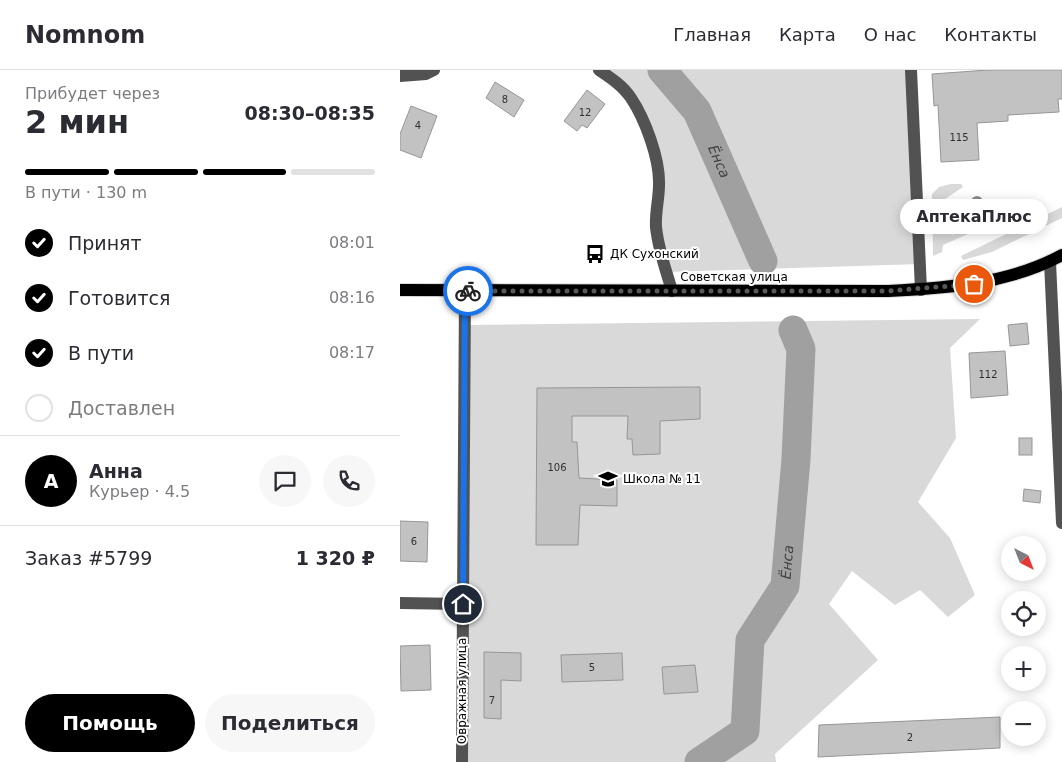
<!DOCTYPE html>
<html lang="ru">
<head>
<meta charset="utf-8">
<style>
	:root { --surface:#fff; --page:#f7f7f7; --text:#2b2b33; --muted:#7c7c81; --line:#e1e1e2; --accent:#000 }
	body { margin:0; font-family:"DejaVu Sans",sans-serif; background:var(--page); color:var(--text); height:100vh; display:flex; flex-direction:column; font-size:19px; white-space:nowrap }
	* { box-sizing:border-box; margin:0 }
	p { font-size:16px; color:var(--muted) }
	.icon { flex:none; width:28px; height:28px; fill:none; stroke:currentColor; stroke-width:2; stroke-linecap:round; stroke-linejoin:round }
	.map { position:relative; flex:1; overflow:hidden }
	.drawer { display:flex; flex-direction:column; background:var(--surface); width:400px }
	.drawer>* { flex:none }
	.needle { width:32px; rotate:138deg }
	.controls { position:absolute; left:601px; top:466px; display:grid; gap:10px }
	.controls a { display:grid; place-items:center; width:45px; height:45px; border-radius:50%; background:var(--surface); box-shadow:0 2px 12px #0003; font-size:25px }
	.pin { position:absolute; display:grid; place-items:center; width:42px; height:42px; color:#fff; margin:-21px; border:2px solid #fff; border-radius:50%; box-shadow:0 1px 5px #0007 }
	.courier { position:absolute; display:grid; place-items:center; width:50px; height:50px; margin:-25px; border:4px solid #1a73e8; border-radius:50%; background:#fff; color:#222; box-shadow:0 1px 6px #0007 }
	.bubble { position:absolute; height:35px; border-radius:18px; background:var(--surface); box-shadow:0 2px 12px #0003; font-size:16px; font-weight:700; line-height:35px; text-align:center }
	.overview em { font-style:normal; font-weight:700 }
	.overview div { display:flex; flex-direction:column-reverse }
	.overview { display:flex; align-items:center; justify-content:space-between; height:85px; padding:0 25px }
	h1 { font-size:32px; font-weight:700; line-height:38px }
	.bar { display:grid; grid-template-columns:repeat(4,1fr); gap:8px 5px; align-content:center; height:60px; padding:0 25px }
	.bar i { height:6px; border-radius:4px; background:var(--line) }
	.bar .current { background:var(--accent) }
	.bar p { grid-column:span 4 }
	.line { display:flex; align-items:center; gap:12px; padding:0 25px; border-top:1px solid var(--line) }
	.line div { flex:1 }
	.round { display:grid; place-items:center; flex:none; width:52px; height:52px; border-radius:26px; background:var(--page) }
	ol { padding:0 25px; list-style:none }
	li { display:flex; align-items:center; gap:15px; height:55px }
	li p { margin-inline-start:auto }
	li .icon { padding:5px; border-radius:50%; background:var(--accent); color:#fff; stroke-width:4 }
	li:last-child { color:var(--muted) }
	li i { width:28px; height:28px; border:2px solid var(--line); border-radius:50% }
	.button { display:flex; gap:10px; margin-top:auto; padding:10px 25px }
	.button a { flex:1; height:58px; border-radius:30px; background:var(--accent); color:#fff; font-size:20px; font-weight:700; line-height:58px; text-align:center }
	.button a+a { background:var(--page); color:var(--text) }
	header { display:flex; align-items:center; gap:30px; box-sizing:border-box; height:70px; padding:0 25px; background:var(--surface); border-bottom:1px solid var(--line) }
	header strong { font-size:24px }
	nav { display:flex; gap:28px; margin-inline-start:auto; font-size:18px }
	main { display:flex; flex:1; min-height:0 }
	.map>svg:first-child { display:block }
	.green { fill:#d9d9d9 }
	.lines { fill:none; stroke-linecap:round; stroke-linejoin:round }
	.river { stroke:#a0a0a0; stroke-width:29 }
	.building { fill:#c2c2c2; stroke:#969696 }
	.major-casing { stroke:#dbdbdb; stroke-width:14 }
	.minor { stroke:#525252; stroke-width:12 }
	.major { stroke:#000; stroke-width:12 }
	.tree { fill:#8d8d8d }
	.done { stroke:#595959; stroke-width:5; stroke-dasharray:0 9 }
	.route { stroke:#1a73e8; stroke-width:6 }
	.labels { text-anchor:middle; dominant-baseline:central; stroke-width:4; stroke-linejoin:round; paint-order:stroke }
	.number-label { font-size:10px; fill:#303030 }
	.poi-label { font-size:12px; fill:#000; stroke:#fff; text-anchor:start }
	.street-label { font-size:12px; fill:#000; stroke:#fff }
	.water-label { font-size:14px; font-style:italic; fill:#414141; stroke:#fff }
</style>
</head>
<body>
<header>
<strong>Nomnom</strong>
<nav><a>Главная</a><a>Карта</a><a>О нас</a><a>Контакты</a></nav>
</header>
<main>
<section class="drawer">
<div class="overview"><div><h1>2 мин</h1><p>Прибудет через</p></div><em>08:30–08:35</em></div>
<div class="bar"><i class="current"></i><i class="current"></i><i class="current"></i><i></i><p>В пути · 130 m</p></div>
<ol>
<li><svg class="icon" aria-label="check" viewBox="0 0 24 24"><path d="M5 12l5 5 9-10"/></svg>Принят<p>08:01</p></li>
<li><svg class="icon" aria-label="check" viewBox="0 0 24 24"><path d="M5 12l5 5 9-10"/></svg>Готовится<p>08:16</p></li>
<li><svg class="icon" aria-label="check" viewBox="0 0 24 24"><path d="M5 12l5 5 9-10"/></svg>В пути<p>08:17</p></li>
<li><i></i>Доставлен</li>
</ol>
<div class="line" style="height:90px"><b class="round" style="background:var(--accent);color:#fff">А</b><div><b>Анна</b><p>Курьер · 4.5</p></div><a class="round"><svg class="icon" aria-label="chat" viewBox="0 0 24 24"><path d="M4 5h16v11H9l-5 4z"/></svg></a><a class="round"><svg class="icon" aria-label="phone" viewBox="0 0 24 24"><path d="M5 4h4l2 5-3 2q2 4 5 5l2-3 5 2v4C11 20 4 13 5 4z"/></svg></a></div>
<div class="line" style="height:65px"><div>Заказ #5799</div><b>1 320 ₽</b></div>
<div class="button"><a>Помощь</a><a>Поделиться</a></div>
</section>
<div class="map">
<svg width="662" height="692" viewBox="0 0 662 692">
	<rect width="100%" height="100%" fill="#fff"/>
	<g class="green">
		<path d="M199,0h311l10,194 -254,8 -8,-29 1,-58 -17,-66z"/>
		<path d="M551,114h10l2,3 -24,16 4,12 5,7 12,-6 3,4 -11,5v10l23,-10 2,5 -34,15 -1,7 -9,4 -1,-62 7,-7z"/>
		<path d="M662,137v11l-70,34 -29,8 -2,-4z"/>
		<path d="M580,249l-30,29 6,90 -38,64 32,36 25,57 -27,22 -28,-27 -25,15 -43,-34 -23,33 49,56 -103,94 1,8h-314l3,-437z"/>
	</g>
	<g class="lines">
		<g class="river">
			<path id="s1" d="M262,0l35,41 66,150"/>
			<path id="s2" d="M299,692l46,-31 5,-91 35,-54 11,-127 5,-110 -8,-19"/>
		</g>
	</g>
	<g class="building">
		<path d="M588,0h74v29h-4l1,13 -51,3v6l-31,2 2,37 -38,2 -3,-57 -4,1 -2,-32z"/>
		<path d="M95,12l29,18 -10,17 -28,-19z"/>
		<path d="M187,20l18,14 -18,24 -5,-3 -5,6 -13,-10z"/>
		<path d="M11,36l26,10 -16,42 -21,-8v-16z"/>
		<path d="M627,253l2,21 -19,2 -2,-21z"/>
		<path d="M605,281l3,44 -37,3 -2,-45z"/>
		<path d="M300,317v32l-40,2v33l-27,1 -1,-16h-5l1,-23h-56v26h5l2,36 38,2v26l-37,-1 -2,40h-42l1,-157z"/>
		<rect x="619" y="368" width="13" height="17"/>
		<path d="M624,419l17,2 -1,12 -17,-2z"/>
		<path d="M0,451l28,1 -1,40 -27,-1z"/>
		<path d="M30,575l1,45 -30,1 -1,-45z"/>
		<path d="M84,582l37,1v28l-20,-1v39l-17,-1z"/>
		<path d="M222,583l1,27 -61,2 -1,-27z"/>
		<path d="M295,595l3,27 -34,2 -2,-27z"/>
		<path d="M600,647v31l-182,9 1,-32z"/>
	</g>
	<g class="lines">
		<g class="major-casing">
			<path id="major" d="M0,220l488,1c59,-3 121,-7 174,-36"/>
		</g>
		<g class="minor">
			<path d="M199,0c12,8 24,16 32,28 14,21 29,61 28,87 0,14 -4,28 -3,42 2,22 10,43 16,64"/>
			<path d="M511,0l10,220"/>
			<path d="M0,6l26,-2 8,-4"/>
			<path d="M650,192l12,261"/>
			<path d="M0,533l63,1"/>
			<path d="M62,692l3,-471"/>
		</g>
		<use href="#major" class="major"/>
	</g>
	<circle class="tree" cx="577" cy="132" r="6"/>
	<g class="lines">
		<path class="done" d="M68,221h420l86,-7"/>
		<path class="route" d="M63,534l2,-313h3"/>
	</g>
	<defs>
		<g id="bus-bare" transform="scale(1.5)"><path d="M-5-6H5V4H4V6H2V4H-2V6H-4V4H-5ZM-3.5-4V0h7V-4ZM-3.5 1.2v1.5H-2V1.2ZM2 1.2v1.5H3.5V1.2Z" fill="#000" stroke="#fff" stroke-width="2.5" paint-order="stroke"/></g>
		<g id="school-bare" transform="scale(1.5)"><path d="M0-5L7-2L0 1L-7-2ZM-4 1L0 2.5L4 1V4Q0 6-4 4Z" fill="#000" stroke="#fff" stroke-width="2.5" paint-order="stroke"/></g>
	</defs>
	<g fill-rule="evenodd">
		<use href="#bus-bare" x="195" y="184"/>
		<use href="#school-bare" x="208" y="409"/>
	</g>
	<g class="labels">
		<g class="number-label">
			<text x="105" y="29">8</text>
			<text x="185" y="42">12</text>
			<text x="18" y="55">4</text>
			<text x="559" y="67">115</text>
			<text x="588" y="304">112</text>
			<text x="157" y="397">106</text>
			<text x="14" y="471">6</text>
			<text x="192" y="597">5</text>
			<text x="92" y="630">7</text>
			<text x="510" y="667">2</text>
		</g>
		<g class="poi-label">
			<text x="210" y="184">ДК Сухонский</text>
			<text x="223" y="409">Школа № 11</text>
		</g>
		<g class="street-label">
			<text x="334" y="207">Советская улица</text>
			<text transform="translate(62 621) rotate(-90)">Овражная улица</text>
		</g>
		<g class="water-label">
			<text stroke="none"><textPath href="#s1" startOffset="109">Ёнса</textPath></text>
			<text stroke="none"><textPath href="#s2" startOffset="235">Ёнса</textPath></text>
		</g>
	</g>
</svg>
<div class="controls">
<a><svg class="needle" viewBox="-14 -14 28 28"><path d="M0-13l5 13h-10z" fill="#e53935"/><path d="M0 13l5-13h-10z" fill="#7c7c81"/></svg></a>
<a><svg class="icon" aria-label="locate" viewBox="0 0 24 24"><circle cx="12" cy="12" r="6"/><path d="M12 2v4M12 18v4M2 12h4M18 12h4"/></svg></a>
<a>+</a>
<a>−</a>
</div>
<div class="pin" style="left:574px;top:214px;background:#ea580c"><svg class="icon" aria-label="bag" viewBox="0 0 24 24"><path d="M5 8h14l-1 12H6zM9 8a3 3 0 0 1 6 0"/></svg></div>
<div class="pin" style="left:63px;top:534px;background:#1f2937"><svg class="icon" aria-label="home" viewBox="0 0 24 24"><path d="M3 11l9-7 9 7M6 9v11h12V9"/></svg></div>
<div class="courier" style="left:68px;top:221px"><svg class="icon" aria-label="bike" viewBox="0 0 24 24"><circle cx="6" cy="16" r="4"/><circle cx="18" cy="16" r="4"/><path d="M6 16l4-8h5l3 8M10 8l3 8H6M13 5h3"/></svg></div>
<div class="bubble" style="left:500px;top:129px;width:148px">АптекаПлюс</div>
</div>
</main>
</body>
</html>
